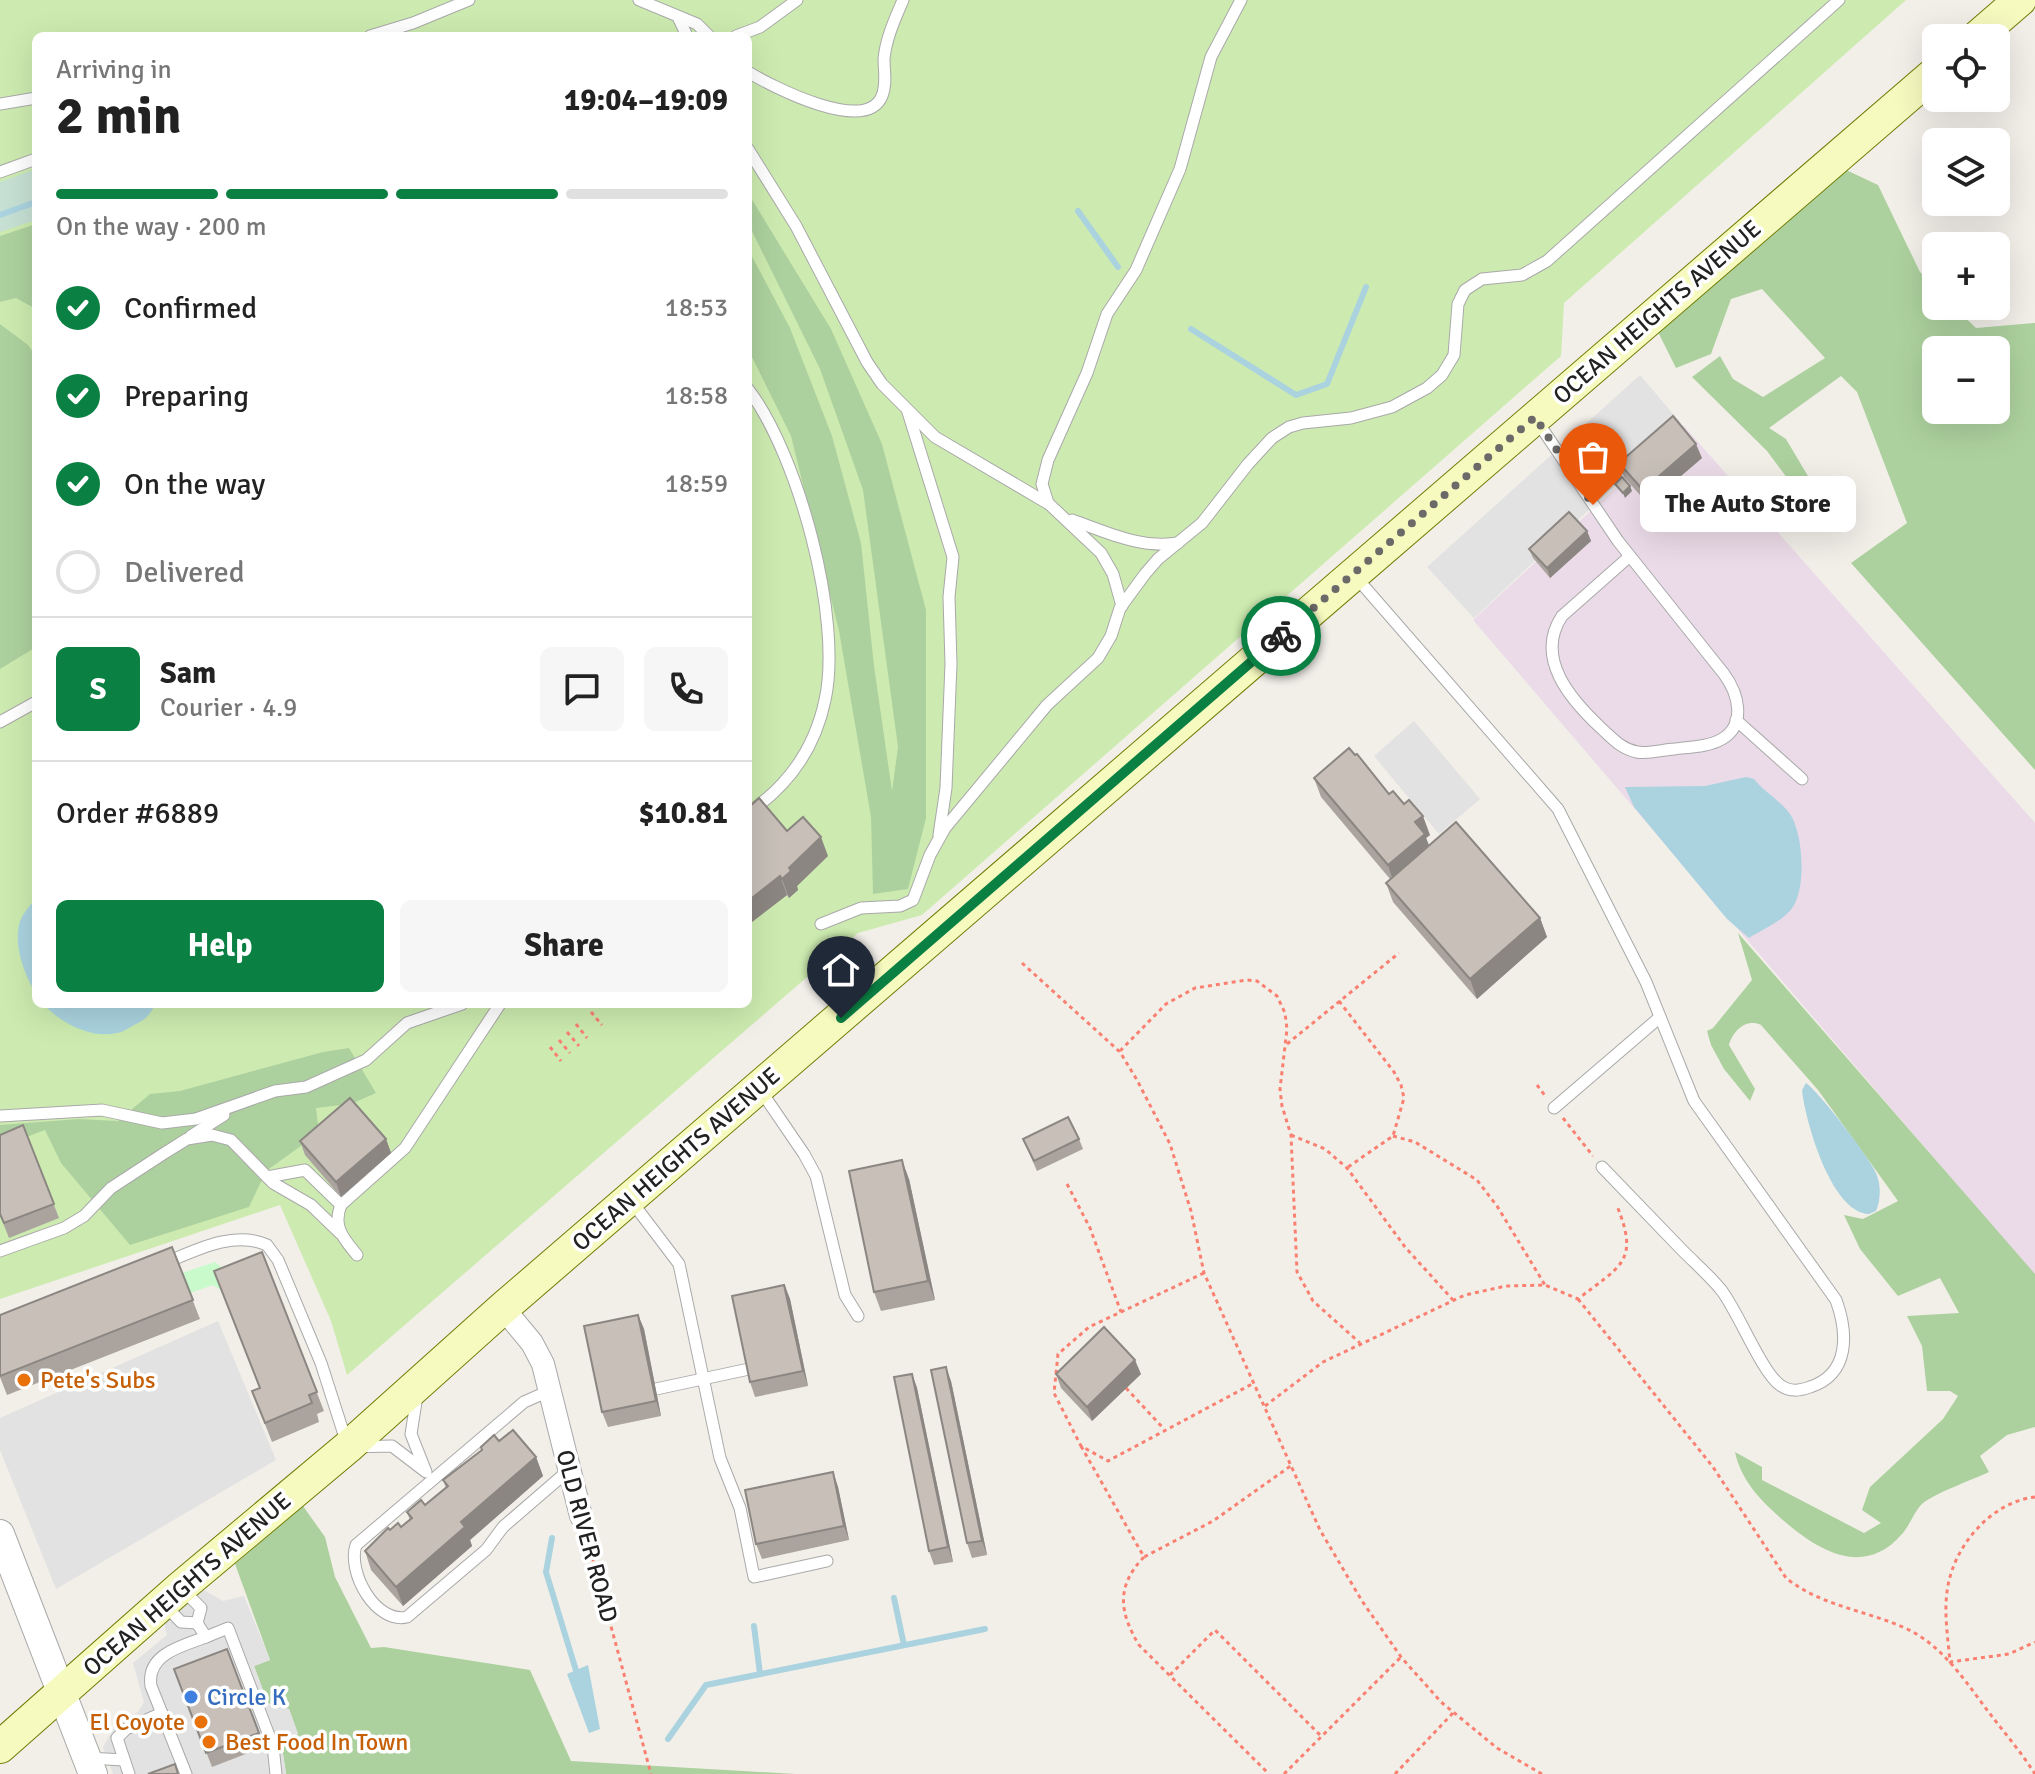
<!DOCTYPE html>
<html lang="en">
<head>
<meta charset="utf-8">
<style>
	:root { --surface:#fff; --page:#f6f6f6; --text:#222; --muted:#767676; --line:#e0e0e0; --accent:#0b8043 }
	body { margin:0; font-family:Signika,sans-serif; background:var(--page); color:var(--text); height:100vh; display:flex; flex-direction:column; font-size:30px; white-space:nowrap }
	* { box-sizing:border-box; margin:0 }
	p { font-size:26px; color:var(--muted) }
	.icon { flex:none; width:44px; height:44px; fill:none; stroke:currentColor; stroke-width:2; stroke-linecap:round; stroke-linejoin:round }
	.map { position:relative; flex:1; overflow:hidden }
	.sheet { position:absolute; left:32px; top:32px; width:720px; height:976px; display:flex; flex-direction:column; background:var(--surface); border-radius:12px; box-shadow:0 8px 32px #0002 }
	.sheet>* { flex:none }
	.controls { position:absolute; left:1922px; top:24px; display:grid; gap:16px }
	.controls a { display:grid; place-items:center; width:88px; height:88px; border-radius:12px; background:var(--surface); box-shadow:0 8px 32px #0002; font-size:40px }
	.pin { position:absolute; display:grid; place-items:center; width:68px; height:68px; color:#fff; margin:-82px -34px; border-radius:50% 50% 50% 0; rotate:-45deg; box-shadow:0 0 8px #0007 }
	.pin .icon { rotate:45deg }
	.courier { position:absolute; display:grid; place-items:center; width:80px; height:80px; margin:-40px; border:6px solid #0b8043; border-radius:50%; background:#fff; color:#222; box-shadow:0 2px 10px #0007 }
	.bubble { position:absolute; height:56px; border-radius:12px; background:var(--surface); box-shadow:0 8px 32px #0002; font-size:26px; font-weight:700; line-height:56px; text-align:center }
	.headline em { font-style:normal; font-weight:700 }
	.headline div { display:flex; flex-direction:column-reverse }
	.headline { display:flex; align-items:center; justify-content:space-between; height:136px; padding:0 24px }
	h1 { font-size:52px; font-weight:700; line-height:60px }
	.bar { display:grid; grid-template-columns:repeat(4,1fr); gap:12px 8px; align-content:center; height:96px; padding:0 24px }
	.bar i { height:10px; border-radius:6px; background:var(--line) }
	.bar .active { background:var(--accent) }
	.bar p { grid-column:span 4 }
	.line { display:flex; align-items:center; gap:20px; padding:0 24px; border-top:2px solid var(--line) }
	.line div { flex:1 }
	.round { display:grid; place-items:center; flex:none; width:84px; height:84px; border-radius:12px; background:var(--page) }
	ol { padding:0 24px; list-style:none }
	li { display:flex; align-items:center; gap:24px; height:88px }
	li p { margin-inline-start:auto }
	li .icon { padding:8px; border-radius:50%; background:var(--accent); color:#fff; stroke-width:4 }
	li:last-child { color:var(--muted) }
	li i { width:44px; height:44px; border:4px solid var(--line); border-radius:50% }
	.cta { display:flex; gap:16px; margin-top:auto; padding:16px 24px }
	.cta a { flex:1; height:92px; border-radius:12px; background:var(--accent); color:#fff; font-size:32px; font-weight:700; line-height:92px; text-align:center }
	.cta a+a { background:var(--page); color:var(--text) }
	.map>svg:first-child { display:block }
	.industrial { fill:#ebdbe8 }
	.grass { fill:#cdebb0 }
	.forest { fill:#add19e; fill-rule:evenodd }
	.wetland { fill:#c6e0d4 }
	.park { fill:#c8facc }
	.parking { fill:#e2e2e2 }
	.water { fill:#aad3df }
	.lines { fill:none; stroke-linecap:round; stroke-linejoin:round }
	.stream { stroke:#aad3df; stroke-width:6 }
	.service-casing { stroke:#a9a9a9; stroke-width:13 }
	.minor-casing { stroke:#a9a9a9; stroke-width:24 }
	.tertiary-casing { stroke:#a9a9a9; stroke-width:30 }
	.secondary-casing { stroke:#707d05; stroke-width:34 }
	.path { stroke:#fa8072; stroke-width:3; stroke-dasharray:4 4; stroke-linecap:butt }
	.service { stroke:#fff; stroke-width:11 }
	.minor { stroke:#fff; stroke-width:22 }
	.tertiary { stroke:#fff; stroke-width:28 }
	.secondary { stroke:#f7fabf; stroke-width:32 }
	.wall { fill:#aba49e }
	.shaded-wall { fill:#8b8681 }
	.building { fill:#c7bfb8; stroke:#8b8681; stroke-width:2 }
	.done { stroke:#6b6a68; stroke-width:8; stroke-dasharray:0 14.4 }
	.route { stroke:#0b8043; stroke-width:10 }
	.food-dot { fill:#e8710a; stroke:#fff; stroke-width:3 }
	.shop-dot { fill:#3f7fe0; stroke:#fff; stroke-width:3 }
	.labels { text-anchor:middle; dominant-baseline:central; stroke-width:7; stroke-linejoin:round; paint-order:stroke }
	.street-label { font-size:24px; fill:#222; stroke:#fff }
	.food-label { font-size:24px; fill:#c56008; stroke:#fff; text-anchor:start }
	.shop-label { font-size:24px; fill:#366cbe; stroke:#fff; text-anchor:start }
</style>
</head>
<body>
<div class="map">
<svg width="2035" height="1774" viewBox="0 0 2035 1774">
	<rect width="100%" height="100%" fill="#f2efe9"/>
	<path class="industrial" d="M1683,425l352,398v453l-562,-656z"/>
	<path class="grass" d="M0,0h1906l-342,303 -3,53 -639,559 -64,18 -511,442 -16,-54 -51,-116 -280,94v-754l36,-15v474h712v-968h-712v492l-36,-115z"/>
	<g class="forest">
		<path d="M1844,169l34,16 42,87 16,16v18h17l23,22 59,-5v447l-184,-207 56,-40 -50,-131 -16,-16 -72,52 17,11 51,86 -12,4 -58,-78 -75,-74 28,-21 13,23 30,18 62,-39 -63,-69 -31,10 -20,55 -35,14 -19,-38zM1936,350h60v60h-60z"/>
		<path d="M748,193l83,136 51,115 44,166v208l-18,71 -35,5 -2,-77 -32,-186 -48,-195 -43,-87v-100l42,79 42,108 29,107 13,123 18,125 6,-44 -35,-257 -43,-121 -72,-146z"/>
		<path d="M36,224v85l-20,-11 -16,4v-66z"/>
		<path d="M0,324l28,21 8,11v291l-36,22z"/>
		<path d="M1738,933l297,341v153l-28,8 -27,21 9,16c-15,7 -56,22 -67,32 -8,8 -12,21 -20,30 -38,44 -83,17 -118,-13 -22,-19 -43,-40 -49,-69l27,15v13l102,53 17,-10 -19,-13 8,-23 73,-68 15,-23 -8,-5h-23l-5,-45 -15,-30 52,-3 -19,-35 -42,18 -38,-47 -16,-34 19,4 35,-18 -80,-111 -57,-65c-15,-7 -28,6 -32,20l26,44 -5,12 -26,-32 -13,-24 -4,-14 6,-3 39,-48z"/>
		<path d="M349,1048l27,45 -25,11 -35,4 3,25 -53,38 -17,36 -119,38 -69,-82 -16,-33 -45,17v-22l79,-6 39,2 32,-27 30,-3 143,-39z"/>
		<path d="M303,1506l22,31 10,40 36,71 13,-1 146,23 41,91 225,13h-510l-5,-34 17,-6 -9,-25 -21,-5 -14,-38 16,-6 -35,-96z"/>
	</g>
	<path class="wetland" d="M36,169v51l-36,12v-50z"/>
	<path class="park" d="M215,1262l6,5 7,20 -7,3 -8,-5 -23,8 -8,-20z"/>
	<g class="parking">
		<path d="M1640,375l41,48 -207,195 -47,-51z"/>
		<path d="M1414,721l66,78 -41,35 -65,-78z"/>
		<path d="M218,1321l58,139 -220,129 -56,-139v-32z"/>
		<path d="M204,1590l19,11 21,-5 26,64 -16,6 14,37 21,6 9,25 -17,6 5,34h-173l-10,-27 15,-26 20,-9 6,-10 -11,-39 34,-28 -3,-13z"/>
	</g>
	<g class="water">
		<path d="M1746,777l8,2c10,13 26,21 36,35 13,19 16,71 4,91 -8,15 -31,24 -45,33l-22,-19 -93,-112 -9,-20 80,-1z"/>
		<path d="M36,898v96c-11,-19 -22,-46 -17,-69 2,-10 11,-19 17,-27z"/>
		<path d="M43,1004h112c-5,12 -10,16 -21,21 -6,3 -10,7 -17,8 -27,6 -56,-10 -74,-29z"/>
		<path d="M1806,1083c13,9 64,75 70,90 5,12 5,26 0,38l-7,3c-38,-1 -64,-94 -67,-124z"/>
		<path d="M588,1665l12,64 -11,4 -22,-59z"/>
	</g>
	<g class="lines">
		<g class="stream">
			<path d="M1078,211l40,56"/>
			<path d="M0,215l36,-13"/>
			<path d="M1191,329l105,66 31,-11 39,-97"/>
			<path d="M552,1538l-6,34 32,105"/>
			<path d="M894,1598l10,47"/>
			<path d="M754,1626l6,48"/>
			<path d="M668,1739l38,-54 279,-56"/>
		</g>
		<g class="service-casing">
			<g id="service">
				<path d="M639,0l58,24 12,12"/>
				<path d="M678,17l9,19"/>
				<path d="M370,36l43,-13 56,-23"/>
				<path d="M736,36l24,-9 37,-27"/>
				<path d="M748,72c25,15 118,63 134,24 5,-12 2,-25 2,-37 2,-21 11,-40 19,-59"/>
				<path d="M0,104l36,-6"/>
				<path d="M748,149l48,77 71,136 15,22 53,53 112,66"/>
				<path d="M0,172l36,-13"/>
				<path d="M748,389c50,65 95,230 77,311 -10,48 -37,86 -77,113"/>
				<path d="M908,412l45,145 -4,40 2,67 -5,124 -7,47"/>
				<path d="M1537,421l81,120 106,133c14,19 23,50 -2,65 -14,8 -33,8 -48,10 -12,1 -26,5 -37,3 -16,-3 -25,-14 -36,-24 -30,-28 -67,-70 -39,-112l68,-60"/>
				<path d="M1072,520c34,12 69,29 106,23"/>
				<path d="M1355,576l203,233 88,173 48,119 142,199c12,33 14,74 -26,87 -11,4 -20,5 -30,-2 -18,-13 -41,-71 -58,-94 -11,-14 -26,-27 -39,-40 -27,-28 -54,-56 -81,-84"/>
				<path d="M1122,606l-9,-32 -12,-21 -53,-50 -6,-19 6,-24 39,-87 20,-59 29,-44 44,-101 31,-112 30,-57"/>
				<path d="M1736,720l66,59"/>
				<path d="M0,722l36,-20"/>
				<path d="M821,924l40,-16 39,-2 13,-6 17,-45 15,-27 102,-123 51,-47 13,-22 9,-28 25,-34 13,-15 44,-36 46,-59 24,-26 17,-11 14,-4 48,-5 41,-11 35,-19 15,-13 12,-20 4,-51 7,-14 17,-11 40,-4 25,-14 292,-261"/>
				<path d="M761,1091l43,63 12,22 29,119 13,21"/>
				<path d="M1554,1108l106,-91"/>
				<path d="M0,1116l102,-6 60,13 34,-4 79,-28 31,-4 60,-27 41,-37 55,-19"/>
				<path d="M191,1136l33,-21"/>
				<path d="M267,1177l38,-7 36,35"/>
				<path d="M632,1202l47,62 41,194 20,50 14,69 73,-16"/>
				<path d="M0,1251l64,-23 20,-12 27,-28 52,-34 24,-15 25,-4 19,5 42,43 38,22 29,28"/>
				<path d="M357,1255c-13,-16 -25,-28 -16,-50l64,-57 95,-144"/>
				<path d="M165,1263c31,-13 69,-33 102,-18l11,15 43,103 27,84 44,-1 34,26 -15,-38 6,-38"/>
				<path d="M656,1389l93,-20"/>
				<path d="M549,1391l-25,11 -168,143c-9,28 20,79 51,72l79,-67 17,-23 66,-57"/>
				<path d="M164,1604l17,18 16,1 4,-15 -18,-18"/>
				<path d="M206,1637l22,-9 45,118 3,28"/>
				<path d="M88,1758l36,2"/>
				<path d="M129,1774l-12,-36 9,-9 36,-16"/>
				<path d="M186,1774l-35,-88c-5,-32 31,-40 55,-49l-9,-14"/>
			</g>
		</g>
		<g class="minor-casing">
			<path id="minor" d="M503,1308l29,35 11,21 38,152"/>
		</g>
		<g class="tertiary-casing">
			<path id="tertiary" d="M0,1534l93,240"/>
		</g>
		<g class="secondary-casing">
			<g id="secondary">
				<path d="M1976,38l44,-38"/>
				<path d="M0,1747l181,-160 167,-140 155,-139 1433,-1236"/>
			</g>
		</g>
		<g class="path">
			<path d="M1022,963l98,89 17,28 33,64 21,67 13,62 116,257 42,71 39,56 40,45 56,46 45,26"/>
			<path d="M1339,1001l55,71 7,13 3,13 -11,38 -45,31"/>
			<path d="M591,1012l11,13"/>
			<path d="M576,1024l11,14"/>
			<path d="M567,1032l12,14"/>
			<path d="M559,1040l11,13"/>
			<path d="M1287,1044l112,-91"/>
			<path d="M550,1047l11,14"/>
			<path d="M1120,1051l46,-47 29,-16 52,-8 10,1 20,15 8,17 2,16 -7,60 2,17 9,29 6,137 16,29 47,42"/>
			<path d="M1537,1085l9,12"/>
			<path d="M1563,1118l30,38"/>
			<path d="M1291,1135l34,14 22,19 58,79 48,53"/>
			<path d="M1393,1136l22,6 62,38 20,26 48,79"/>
			<path d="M1067,1184l23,44 31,84"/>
			<path d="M1204,1273l-115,54 -31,27 -4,39 27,53 27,15 146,-78"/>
			<path d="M1578,1299l135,168 73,111c35,28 79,32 119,50 40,18 63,58 89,91 14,18 29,36 41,55"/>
			<path d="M1126,1388l38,41"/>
			<path d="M1265,1406l58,-44 142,-67 41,-9 39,-1 33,14c42,-33 62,-37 39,-93"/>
			<path d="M1081,1446l63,111 69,-36 79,-56"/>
			<path d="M2035,1497c-45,5 -83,51 -88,95 -3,22 1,47 3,70l59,-8 26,-12"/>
			<path d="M586,1534l65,240"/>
			<path d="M1144,1557c-28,29 -25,55 -5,88l130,129"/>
			<path d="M1170,1675l45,-45 106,106"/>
			<path d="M1284,1774l116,-116"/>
			<path d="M1395,1774l58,-61"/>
		</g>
		<use href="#service" class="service"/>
		<use href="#minor" class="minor"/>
		<use href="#tertiary" class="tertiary"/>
		<use href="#secondary" class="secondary"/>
	</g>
	<g class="wall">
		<path d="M1702,458l-54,46 -24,-27 -5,-14z"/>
		<path d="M1587,531l4,10 -41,37 -17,-20 -4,-9z"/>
		<path d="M1314,778l75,16 41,41 -4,3 3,7 111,73 7,19 -70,62 -84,-97 -7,-19 4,-4 -69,-82z"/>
		<path d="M748,808l80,48 -31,30 1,4 -9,8 -2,-3 -39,30z"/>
		<path d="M23,1125l36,93 -50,20 -9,-23z"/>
		<path d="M386,1139l5,14 -50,44 -36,-42 -5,-14z"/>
		<path d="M1023,1139h56l4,10 -46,22z"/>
		<path d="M909,1179l26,121 -54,11 -7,-19z"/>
		<path d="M172,1247l28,72 -193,76 -7,-18v-62z"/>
		<path d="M262,1252l62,159 -7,3 2,8 -47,20 -20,-51 7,-3z"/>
		<path d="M785,1285l5,14 18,87 -53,11 -5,-15z"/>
		<path d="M638,1315l6,14 17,87 -53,11 -6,-15z"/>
		<path d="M912,1374l5,14 36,174 -19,3 -5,-14z"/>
		<path d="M1056,1374h85l-49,47 -31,-33z"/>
		<path d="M951,1381l36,174 -15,3 -5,-15z"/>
		<path d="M499,1441l37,16 7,19 -73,64 2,6 -69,60 -32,-36 -6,-19 25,-21 11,-3 9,-7 -3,-8 18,-7 21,-17 -3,-8 39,-30 -1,-3z"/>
		<path d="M833,1472l5,15 11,53 -87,19 -6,-15z"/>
		<path d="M227,1649l37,98 -52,20 -38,-98z"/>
	</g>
	<g class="shaded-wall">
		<path d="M1696,444l6,14 -54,46 -5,-14z"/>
		<path d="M1630,486l2,5 -7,7 -2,-5z"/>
		<path d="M1587,531l4,10 -41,37 -3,-10z"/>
		<path d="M1423,816l7,19 -4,3 6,15 -38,31 -6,-19 27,-43z"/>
		<path d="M821,837l7,19 -31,30 1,4 -9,8 -7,-19 7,-11z"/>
		<path d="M780,876l7,19 -39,30v-24z"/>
		<path d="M1540,918l7,19 -70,62 -7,-20z"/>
		<path d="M386,1139l5,14 -50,44 -5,-15z"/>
		<path d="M902,1160l7,19 26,121 -7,-19z"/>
		<path d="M784,1285l6,14 18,87 -5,-15z"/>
		<path d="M638,1315l6,14 17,87 -5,-15z"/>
		<path d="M1135,1360l6,14 -49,47 -5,-14z"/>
		<path d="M946,1367l5,14 36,174 -5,-14z"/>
		<path d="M912,1374l5,14 36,174 -5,-15z"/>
		<path d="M536,1457l7,19 -73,64 2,6 -69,60 -7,-19 65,-65z"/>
		<path d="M833,1472l5,15 11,53 -5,-14z"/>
	</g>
	<g class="building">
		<path d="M1673,416l23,28 -53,46 -24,-27z"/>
		<path d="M1622,477l8,9 -7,7 -8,-9z"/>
		<path d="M1569,512l18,19 -40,37 -18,-19z"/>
		<path d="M1349,748l6,7 2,-1 32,40 4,-3 11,13 5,-4 14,16 -8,6 10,12 -37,31 -74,-87z"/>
		<path d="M759,798l28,33 16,-14 18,20 -32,31 2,3 -9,8 -2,-3 -32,25v-93z"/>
		<path d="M1456,822l84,96 -70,61 -84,-96z"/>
		<path d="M350,1098l36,41 -50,43 -36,-41z"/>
		<path d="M1068,1117l11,22 -45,22 -11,-22z"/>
		<path d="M23,1125l31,79 -50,19 -4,-9v-79z"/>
		<path d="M902,1160l26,121 -54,11 -25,-121z"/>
		<path d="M172,1247l21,53 -193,76v-61z"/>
		<path d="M262,1252l55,140 -8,3 3,8 -47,20 -13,-32 8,-3 -46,-117z"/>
		<path d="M784,1285l19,86 -53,11 -18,-86z"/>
		<path d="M638,1315l18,86 -54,11 -18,-86z"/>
		<path d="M1104,1327l31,33 -48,47 -31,-33z"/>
		<path d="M946,1367l36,174 -15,2 -36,-173z"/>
		<path d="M912,1374l36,173 -19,4 -35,-174z"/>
		<path d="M513,1430l23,27 -75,65 4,5 -69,60 -31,-36 23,-23 2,2 8,-7 3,4 11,-9 -5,-6 14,-12 4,5 23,-19 -5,-6 39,-30 -1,-3 13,-12 5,6z"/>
		<path d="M833,1472l11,54 -88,18 -11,-54z"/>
		<path d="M227,1649l32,84 -53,20 -32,-84z"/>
		<path d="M175,1764l3,10h-30z"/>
	</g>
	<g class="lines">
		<path class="done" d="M1281,636l254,-219 58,88"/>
		<path class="route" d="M841,1018l440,-382"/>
	</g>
	<g class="food-dot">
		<circle cx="24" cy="1380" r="8"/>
		<circle cx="201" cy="1722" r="8"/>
		<circle cx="209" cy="1742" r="8"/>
	</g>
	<circle class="shop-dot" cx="191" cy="1697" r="8"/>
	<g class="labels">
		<g class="street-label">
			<text transform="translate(1657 312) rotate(-41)">OCEAN HEIGHTS AVENUE</text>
			<text transform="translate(676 1159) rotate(-41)">OCEAN HEIGHTS AVENUE</text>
			<text transform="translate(587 1536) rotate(75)">OLD RIVER ROAD</text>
			<text transform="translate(187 1584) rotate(-41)">OCEAN HEIGHTS AVENUE</text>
		</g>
		<g class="food-label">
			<text x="40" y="1380">Pete's Subs</text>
			<text x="185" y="1722" text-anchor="end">El Coyote</text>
			<text x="225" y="1742">Best Food In Town</text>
		</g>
		<g class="shop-label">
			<text x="207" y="1697">Circle K</text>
		</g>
	</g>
</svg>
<div class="controls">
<a><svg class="icon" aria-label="locate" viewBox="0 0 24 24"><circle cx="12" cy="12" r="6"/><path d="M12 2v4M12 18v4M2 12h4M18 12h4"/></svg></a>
<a><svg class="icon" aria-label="layers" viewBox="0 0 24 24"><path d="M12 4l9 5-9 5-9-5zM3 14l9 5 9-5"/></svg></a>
<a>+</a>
<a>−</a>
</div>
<div class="pin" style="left:1593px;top:505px;background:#ea580c"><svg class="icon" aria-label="bag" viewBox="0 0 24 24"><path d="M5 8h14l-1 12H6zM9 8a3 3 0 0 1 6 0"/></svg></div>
<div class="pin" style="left:841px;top:1018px;background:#1f2937"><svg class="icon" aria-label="home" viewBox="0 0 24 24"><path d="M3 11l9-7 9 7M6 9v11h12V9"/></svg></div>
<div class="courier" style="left:1281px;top:636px"><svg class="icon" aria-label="bike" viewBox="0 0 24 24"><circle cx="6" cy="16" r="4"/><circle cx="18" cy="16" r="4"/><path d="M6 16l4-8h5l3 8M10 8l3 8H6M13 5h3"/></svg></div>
<div class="bubble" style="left:1640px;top:476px;width:216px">The Auto Store</div>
<section class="sheet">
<div class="headline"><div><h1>2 min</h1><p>Arriving in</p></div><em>19:04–19:09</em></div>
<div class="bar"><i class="active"></i><i class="active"></i><i class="active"></i><i></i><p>On the way · 200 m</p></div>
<ol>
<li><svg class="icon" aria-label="check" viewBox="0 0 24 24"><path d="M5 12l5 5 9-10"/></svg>Confirmed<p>18:53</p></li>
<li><svg class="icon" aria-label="check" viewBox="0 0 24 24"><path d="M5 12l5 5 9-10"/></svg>Preparing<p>18:58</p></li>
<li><svg class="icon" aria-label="check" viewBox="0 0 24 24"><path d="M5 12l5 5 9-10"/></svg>On the way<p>18:59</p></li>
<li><i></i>Delivered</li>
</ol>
<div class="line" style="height:144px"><b class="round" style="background:var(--accent);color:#fff">S</b><div><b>Sam</b><p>Courier · 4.9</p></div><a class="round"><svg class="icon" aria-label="chat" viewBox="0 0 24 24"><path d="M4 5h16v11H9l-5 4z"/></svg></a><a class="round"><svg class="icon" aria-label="phone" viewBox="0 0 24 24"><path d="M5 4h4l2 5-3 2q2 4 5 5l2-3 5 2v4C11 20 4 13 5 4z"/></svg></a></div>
<div class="line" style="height:104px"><div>Order #6889</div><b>$10.81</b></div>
<div class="cta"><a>Help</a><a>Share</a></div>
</section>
</div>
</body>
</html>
